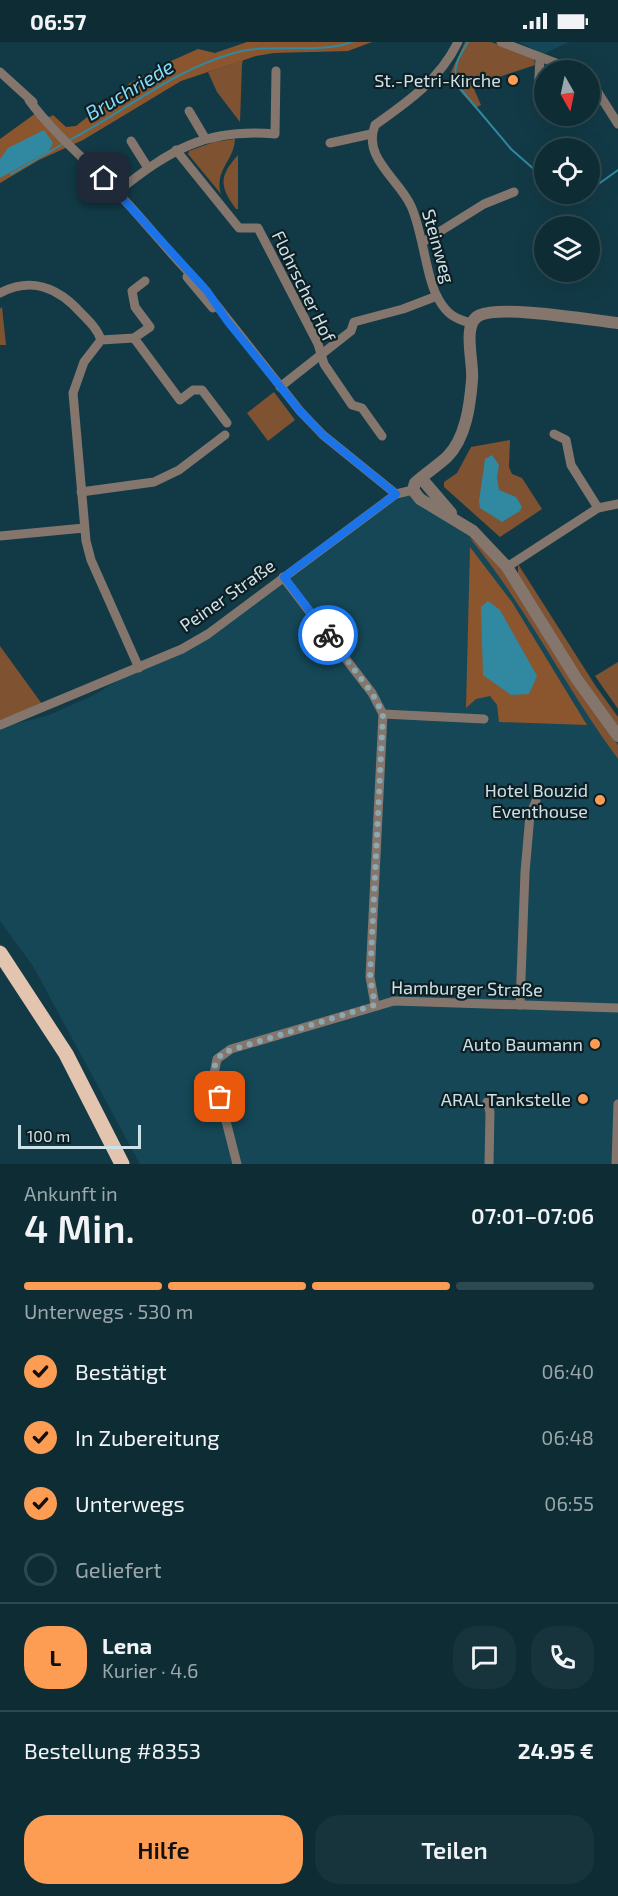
<!DOCTYPE html>
<html lang="de">
<head>
<meta charset="utf-8">
<style>
	:root { --surface:#0e2c34; --page:#17343c; --text:#f1f3f6; --muted:#9ba7ac; --line:#2e484f; --accent:#fc9d53 }
	body { margin:0; font-family:"Exo 2",sans-serif; background:var(--page); color:var(--text); height:100vh; display:flex; flex-direction:column; font-size:22px; white-space:nowrap }
	* { box-sizing:border-box; margin:0 }
	p { font-size:20px; color:var(--muted) }
	.icon { flex:none; width:33px; height:33px; fill:none; stroke:currentColor; stroke-width:2; stroke-linecap:round; stroke-linejoin:round }
	.map { position:relative; height:1122px; overflow:hidden }
	.panel { display:flex; flex-direction:column; background:var(--surface); flex:1 }
	.panel>* { flex:none }
	.needle { width:39px; rotate:171deg }
	.tools { position:absolute; left:534px; top:18px; display:grid; gap:12px }
	.tools a { display:grid; place-items:center; width:66px; height:66px; border-radius:50%; background:var(--surface); box-shadow:0 6px 24px #0002,0 0 0 2px var(--line); font-size:30px }
	.scale { position:absolute; left:18px; bottom:15px; width:123px; box-sizing:border-box; padding-left:6px; border:3px solid #cde1e8; border-top:0; font-size:16px; line-height:21px; white-space:nowrap; color:#cde1e8; -webkit-text-stroke:4px #0e1f24; paint-order:stroke }
	.pin { position:absolute; display:grid; place-items:center; width:51px; height:51px; color:#fff; margin:-26px; border-radius:12px; box-shadow:0 3px 9px #0006 }
	.courier { position:absolute; display:grid; place-items:center; width:60px; height:60px; margin:-30px; border:4px solid #1a73e8; border-radius:50%; background:#fff; color:#222; box-shadow:0 2px 8px #0007 }
	.summary em { font-style:normal; font-weight:600 }
	.summary div { display:flex; flex-direction:column-reverse }
	.summary { display:flex; align-items:center; justify-content:space-between; height:102px; padding:0 24px }
	h1 { font-size:39px; font-weight:600; line-height:45px }
	.bar { display:grid; grid-template-columns:repeat(4,1fr); gap:9px 6px; align-content:center; height:72px; padding:0 24px }
	.bar i { height:8px; border-radius:4px; background:var(--line) }
	.bar .selected { background:var(--accent) }
	.bar p { grid-column:span 4 }
	.line { display:flex; align-items:center; gap:15px; padding:0 24px; border-top:2px solid var(--line) }
	.line div { flex:1 }
	.round { display:grid; place-items:center; flex:none; width:63px; height:63px; border-radius:24px; background:var(--page) }
	ol { padding:0 24px; list-style:none }
	li { display:flex; align-items:center; gap:18px; height:66px }
	li p { margin-inline-start:auto }
	li .icon { padding:6px; border-radius:50%; background:var(--accent); color:#111; stroke-width:4 }
	li:last-child { color:var(--muted) }
	li i { width:33px; height:33px; border:3px solid var(--line); border-radius:50% }
	.button { display:flex; gap:12px; margin-top:auto; padding:12px 24px }
	.button a { flex:1; height:69px; border-radius:24px; background:var(--accent); color:#111; font-size:24px; font-weight:600; line-height:69px; text-align:center }
	.button a+a { background:var(--page); color:var(--text) }
	.status { display:flex; justify-content:space-between; align-items:center; height:42px; padding:0 30px; background:var(--surface); direction:ltr }
	.status svg { height:16px; fill:currentColor }
	.map>svg:first-child { display:block }
	.built { fill:#154756 }
	.green { fill:#7f5231 }
	.forest { fill:#8b562d }
	.water { fill:#3188a1 }
	.lines { fill:none; stroke-linecap:round; stroke-linejoin:round }
	.stream { stroke:#3188a1; stroke-width:2 }
	.minor { stroke:#84766d; stroke-width:9 }
	.tertiary { stroke:#84766d; stroke-width:12 }
	.trunk { stroke:#e2c4af; stroke-width:15 }
	.done { stroke:#8ca7af; stroke-width:6; stroke-dasharray:0 10.8 }
	.route { stroke:#1a73e8; stroke-width:8 }
	.poi-dot { fill:#fc9d53; stroke:#0e1f24; stroke-width:2 }
	.labels { text-anchor:middle; dominant-baseline:central; stroke-width:4.5; stroke-linejoin:round; paint-order:stroke }
	.poi-label { font-size:18px; fill:#cde1e8; stroke:#0e1f24; text-anchor:end }
	.street-label { font-size:18px; fill:#cde1e8; stroke:#0e1f24 }
	.water-label { font-size:20px; font-style:italic; fill:#83ddfb; stroke:#0e1f24 }
</style>
</head>
<body>
<div class="status"><b>06:57</b><svg viewBox="0 0 49 12"><path d="M0 12V9h3v3zM5 12V6h3v6zM10 12V3h3v9zM15 12V0h3v12zM26 1h20v11H26zM47 4h2v5h-2z"/></svg></div>
<div class="map">
<svg width="618" height="1122" viewBox="0 0 618 1122">
	<rect width="100%" height="100%" fill="#123a46"/>
	<g class="built">
		<path d="M519,0h50l-25,12z"/>
		<path d="M396,452l16,2 57,32 149,211v425h-478l-107,-198 -33,-45v-193l49,-13 43,-19 47,-28 43,-19z"/>
	</g>
	<g class="green">
		<path d="M465,0h26l43,16 1,7 -36,12v3l-4,2 -12,-5 -12,5 10,23 -6,3 -21,-24 -4,-10z"/>
		<path d="M243,18l-1,4 -2,58 -23,-30 -9,-20z"/>
		<path d="M235,97c-1,22 -21,31 -14,55l-33,-40 1,-3 25,-9z"/>
		<path d="M238,113v54h-2c-17,-23 -17,-33 2,-54z"/>
		<path d="M2,265l4,38h-6v-36z"/>
		<path d="M274,350l21,28 -27,21 -21,-28z"/>
		<path d="M510,398l-1,27 3,7 10,4 20,31 -42,28 -56,-50v-5l13,-9 14,-26z"/>
		<path d="M469,495l22,19 17,21 75,120 35,48v14c-53,-72 -92,-153 -149,-222z"/>
		<path d="M518,522l77,121 23,32v12l-29,-40 -71,-115z"/>
		<path d="M0,604l42,58 -42,16z"/>
		<path d="M618,620v47l-23,-33z"/>
	</g>
	<g class="forest">
		<path d="M247,0h125l-24,9 -74,2 -18,3 -75,25 -98,59 -44,20 -39,23v-44l36,-26 14,4 3,-2 13,12 10,-1 54,-43 41,-22 27,-12 17,4z"/>
		<path d="M470,505l42,55 75,123 -88,-3 -2,-17 -7,-9 -14,3 -10,9z"/>
	</g>
	<g class="water">
		<path d="M44,88l9,13 -4,8 -49,27v-19l8,-11z"/>
		<path d="M492,413l7,10 -2,12 2,13 17,7 6,10 -2,4 -18,11 -22,-14 -1,-7 6,-42z"/>
		<path d="M488,559l12,9 37,66 -8,18 -18,1 -28,-20 -2,-68z"/>
	</g>
	<g class="lines">
		<g class="stream">
			<path d="M468,0c-9,15 -17,26 -10,44l53,63 33,29"/>
			<path d="M68,99c58,-30 101,-69 166,-88 38,-11 80,2 118,-11"/>
			<path d="M11,132l52,-30"/>
			<path d="M590,148l28,-20"/>
		</g>
		<g class="minor">
			<path d="M458,0c-18,37 -49,59 -83,83 -13,33 24,54 36,81 12,26 15,73 28,94 8,14 16,19 32,23"/>
			<path d="M501,0l73,28"/>
			<path d="M0,30l33,30"/>
			<path d="M590,38l28,44"/>
			<path d="M538,55l2,-40"/>
			<path d="M29,58c24,33 57,60 86,90 29,30 54,63 84,93l101,128 23,24 73,59"/>
			<path d="M189,69l16,27"/>
			<path d="M131,99l17,27"/>
			<path d="M330,101l41,-9"/>
			<path d="M176,108l63,78h19l60,116 6,20 28,41 10,3 20,28"/>
			<path d="M117,150c53,-42 88,-64 158,-58l1,-63"/>
			<path d="M423,200l61,-38 30,-12"/>
			<path d="M187,235l26,31"/>
			<path d="M0,251c33,-17 59,-5 82,21 8,8 16,16 19,26"/>
			<path d="M134,296l46,62 13,-10h9l25,33"/>
			<path d="M280,345l71,-56 3,-9 49,-13 34,-13"/>
			<path d="M554,392l12,6 5,25 27,43"/>
			<path d="M81,450l73,-10 25,-12 46,-35"/>
			<path d="M0,494l84,-8"/>
			<path d="M507,525l91,-59 20,-4"/>
			<path d="M283,535l89,116 11,21 -13,263 5,28"/>
			<path d="M139,626l-48,-108 -5,-19 -13,-148 11,-31 17,-22 33,-2 16,-11 -15,-20 -3,-16 13,-10"/>
			<path d="M383,672l101,5"/>
			<path d="M0,683l182,-76 26,-15 188,-140 17,-4"/>
			<path d="M520,963l5,-133 5,-57 6,-14"/>
			<path d="M487,1060l3,10 -1,52"/>
			<path d="M237,1122l-23,-90 3,-15 14,-10 163,-48 224,7"/>
			<path d="M616,1122l2,-60"/>
		</g>
		<g class="tertiary">
			<path d="M618,281c-28,-3 -115,-18 -138,-8 -19,8 -6,47 -8,65 -2,25 -6,58 -25,77 -10,9 -22,17 -32,26l-2,7 7,9 53,32 34,36 69,111 42,58"/>
			<path d="M421,436l30,35"/>
		</g>
		<path class="trunk" d="M0,911l66,101 56,110"/>
	</g>
	<g class="lines">
		<path class="done" d="M220,1055l-6,-30 8,-14 153,-48 -5,-28 13,-263 -11,-21 -44,-58"/>
		<path class="route" d="M104,136l103,113 21,31 72,89 23,24 73,59 -112,83 44,58"/>
	</g>
	<g class="poi-dot">
		<circle cx="513" cy="38" r="6"/>
		<circle cx="600" cy="758" r="6"/>
		<circle cx="595" cy="1002" r="6"/>
		<circle cx="583" cy="1057" r="6"/>
	</g>
	<g class="labels">
		<g class="poi-label">
			<text x="501" y="38">St.-Petri-Kirche</text>
			<text x="588" y="748">Hotel Bouzid<tspan x="588" dy="21">Eventhouse</tspan></text>
			<text x="583" y="1002">Auto Baumann</text>
			<text x="571" y="1057">ARAL Tankstelle</text>
		</g>
		<g class="street-label">
			<text transform="translate(439 204) rotate(74)">Steinweg</text>
			<text transform="translate(304 244) rotate(64)">Flohrscher Hof</text>
			<text transform="translate(227 553) rotate(-35)">Peiner Straße</text>
			<text transform="translate(467 946) rotate(1)">Hamburger Straße</text>
		</g>
		<g class="water-label">
			<text transform="translate(129 47) rotate(-31)">Bruchriede</text>
		</g>
	</g>
</svg>
<div class="tools">
<a><svg class="needle" viewBox="-14 -14 28 28"><path d="M0-13l5 13h-10z" fill="#e53935"/><path d="M0 13l5-13h-10z" fill="#9ba7ac"/></svg></a>
<a><svg class="icon" aria-label="locate" viewBox="0 0 24 24"><circle cx="12" cy="12" r="6"/><path d="M12 2v4M12 18v4M2 12h4M18 12h4"/></svg></a>
<a><svg class="icon" aria-label="layers" viewBox="0 0 24 24"><path d="M12 4l9 5-9 5-9-5zM3 14l9 5 9-5"/></svg></a>
</div>
<div class="scale">100 m</div>
<div class="pin" style="left:220px;top:1055px;background:#ea580c"><svg class="icon" aria-label="bag" viewBox="0 0 24 24"><path d="M5 8h14l-1 12H6zM9 8a3 3 0 0 1 6 0"/></svg></div>
<div class="pin" style="left:104px;top:136px;background:#1f2937"><svg class="icon" aria-label="home" viewBox="0 0 24 24"><path d="M3 11l9-7 9 7M6 9v11h12V9"/></svg></div>
<div class="courier" style="left:328px;top:593px"><svg class="icon" aria-label="bike" viewBox="0 0 24 24"><circle cx="6" cy="16" r="4"/><circle cx="18" cy="16" r="4"/><path d="M6 16l4-8h5l3 8M10 8l3 8H6M13 5h3"/></svg></div>
</div>
<section class="panel">
<div class="summary"><div><h1>4 Min.</h1><p>Ankunft in</p></div><em>07:01–07:06</em></div>
<div class="bar"><i class="selected"></i><i class="selected"></i><i class="selected"></i><i></i><p>Unterwegs · 530 m</p></div>
<ol>
<li><svg class="icon" aria-label="check" viewBox="0 0 24 24"><path d="M5 12l5 5 9-10"/></svg>Bestätigt<p>06:40</p></li>
<li><svg class="icon" aria-label="check" viewBox="0 0 24 24"><path d="M5 12l5 5 9-10"/></svg>In Zubereitung<p>06:48</p></li>
<li><svg class="icon" aria-label="check" viewBox="0 0 24 24"><path d="M5 12l5 5 9-10"/></svg>Unterwegs<p>06:55</p></li>
<li><i></i>Geliefert</li>
</ol>
<div class="line" style="height:108px"><b class="round" style="background:var(--accent);color:#111">L</b><div><b>Lena</b><p>Kurier · 4.6</p></div><a class="round"><svg class="icon" aria-label="chat" viewBox="0 0 24 24"><path d="M4 5h16v11H9l-5 4z"/></svg></a><a class="round"><svg class="icon" aria-label="phone" viewBox="0 0 24 24"><path d="M5 4h4l2 5-3 2q2 4 5 5l2-3 5 2v4C11 20 4 13 5 4z"/></svg></a></div>
<div class="line" style="height:78px"><div>Bestellung #8353</div><b>24.95 €</b></div>
<div class="button"><a>Hilfe</a><a>Teilen</a></div>
</section>
</body>
</html>
